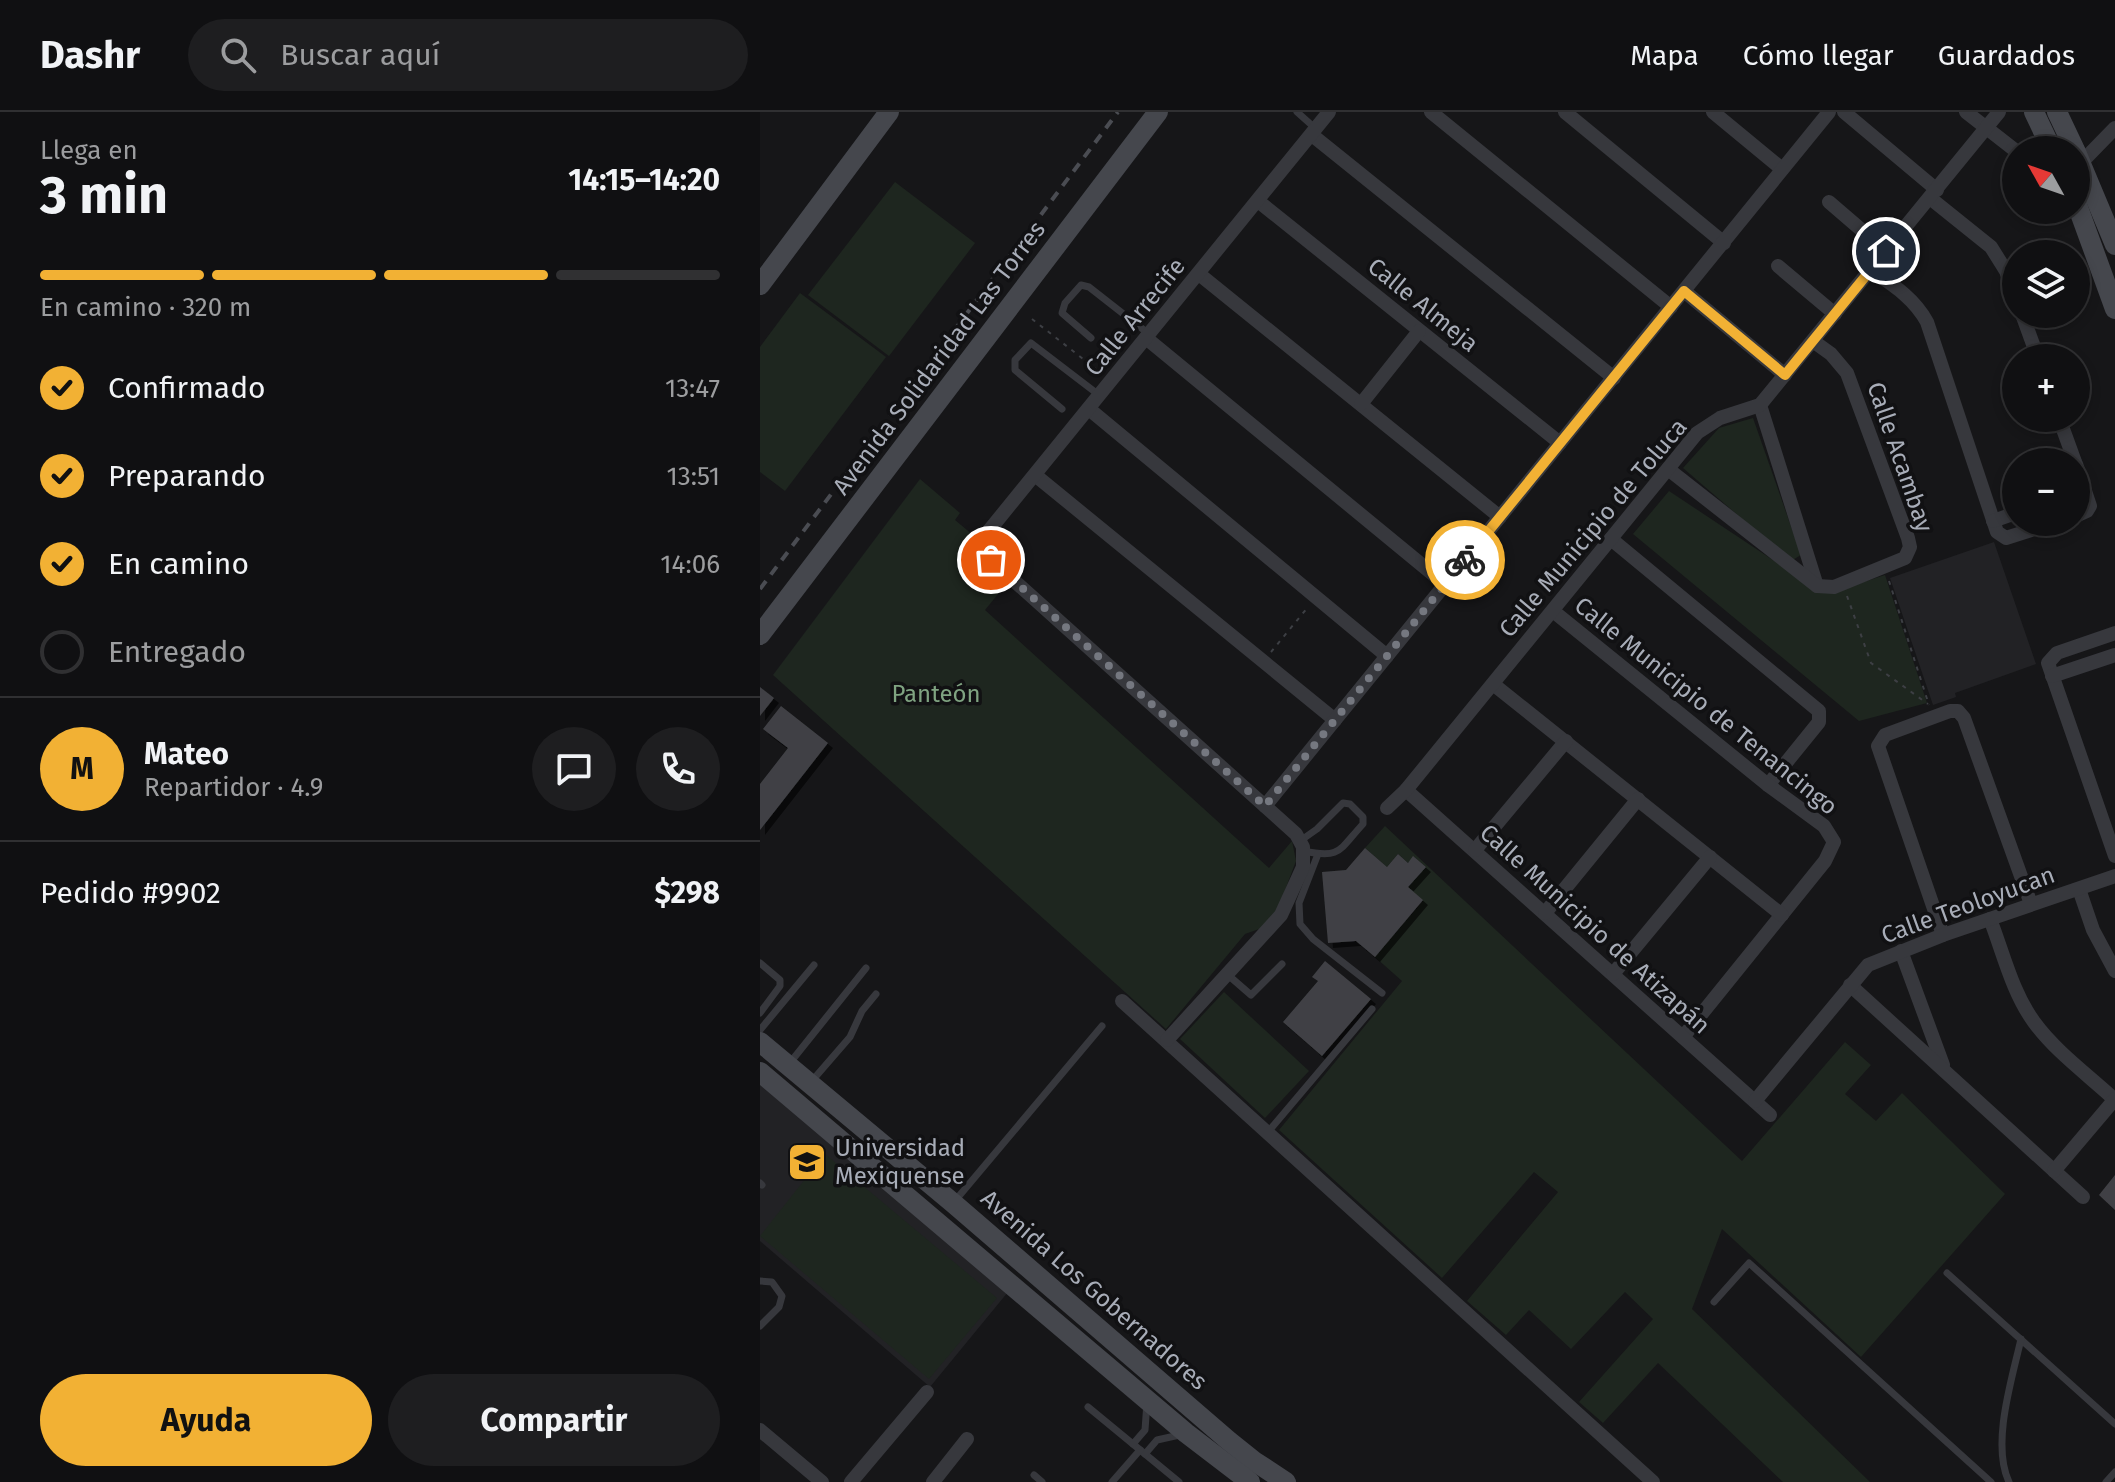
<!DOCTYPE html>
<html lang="es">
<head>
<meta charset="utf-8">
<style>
	:root { --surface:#101012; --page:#1e1e20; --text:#f1f3f6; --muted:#9c9d9f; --line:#303032; --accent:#f2b134 }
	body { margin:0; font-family:"Fira Sans",sans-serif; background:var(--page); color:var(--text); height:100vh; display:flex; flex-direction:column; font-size:30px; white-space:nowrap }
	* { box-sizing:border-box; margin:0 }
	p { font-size:26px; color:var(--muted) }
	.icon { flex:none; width:44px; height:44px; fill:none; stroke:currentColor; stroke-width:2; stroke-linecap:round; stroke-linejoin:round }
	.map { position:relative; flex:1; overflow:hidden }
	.sheet { display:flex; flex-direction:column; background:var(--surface); width:760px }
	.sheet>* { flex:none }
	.needle { width:52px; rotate:310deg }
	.controls { position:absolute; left:1242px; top:24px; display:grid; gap:16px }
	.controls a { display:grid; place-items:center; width:88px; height:88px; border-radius:50%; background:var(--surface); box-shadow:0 4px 12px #0003,0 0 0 2px var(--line); font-size:40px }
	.pin { position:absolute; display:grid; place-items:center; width:68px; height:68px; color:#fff; margin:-34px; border:4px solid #fff; border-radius:50%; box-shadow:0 2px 8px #0007 }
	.courier { position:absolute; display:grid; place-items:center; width:80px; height:80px; margin:-40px; border:6px solid #f2b134; border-radius:50%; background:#fff; color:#222; box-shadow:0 2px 10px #0007 }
	.summary em { font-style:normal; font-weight:700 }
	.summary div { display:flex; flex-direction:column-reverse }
	.summary { display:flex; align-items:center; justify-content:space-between; height:136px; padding:0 40px }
	h1 { font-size:52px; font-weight:700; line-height:60px }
	.bar { display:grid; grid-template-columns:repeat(4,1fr); gap:12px 8px; align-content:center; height:96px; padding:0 40px }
	.bar i { height:10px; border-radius:6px; background:var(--line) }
	.bar .active { background:var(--accent) }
	.bar p { grid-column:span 4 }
	.line { display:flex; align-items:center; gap:20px; padding:0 40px; border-top:2px solid var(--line) }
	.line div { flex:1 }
	.round { display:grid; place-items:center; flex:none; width:84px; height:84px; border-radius:42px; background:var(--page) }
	ol { padding:0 40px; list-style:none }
	li { display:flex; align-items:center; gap:24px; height:88px }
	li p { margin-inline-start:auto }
	li .icon { padding:8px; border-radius:50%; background:var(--accent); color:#111; stroke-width:4 }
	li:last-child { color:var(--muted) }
	li i { width:44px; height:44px; border:4px solid var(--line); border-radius:50% }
	.primary-button { display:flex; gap:16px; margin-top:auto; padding:16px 40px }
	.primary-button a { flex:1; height:92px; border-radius:48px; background:var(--accent); color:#111; font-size:32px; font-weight:700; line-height:92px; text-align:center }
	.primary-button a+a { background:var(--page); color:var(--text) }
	header { display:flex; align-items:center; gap:48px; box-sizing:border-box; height:112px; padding:0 40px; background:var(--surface); border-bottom:2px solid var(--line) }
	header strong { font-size:38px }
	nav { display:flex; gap:44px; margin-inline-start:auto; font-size:28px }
	.search { width:560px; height:72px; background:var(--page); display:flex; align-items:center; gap:20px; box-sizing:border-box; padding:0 28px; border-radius:44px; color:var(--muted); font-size:30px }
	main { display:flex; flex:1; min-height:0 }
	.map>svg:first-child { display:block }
	.built { fill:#222225 }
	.green { fill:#1e261f }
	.building { fill:#404145; filter:url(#shadow) }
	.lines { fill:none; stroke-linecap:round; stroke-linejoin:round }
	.path { stroke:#3d3f44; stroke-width:2; stroke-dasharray:4 6; stroke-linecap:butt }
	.lane { stroke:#37383d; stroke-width:7 }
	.street { stroke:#37383d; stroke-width:14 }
	.secondary { stroke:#45474d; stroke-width:20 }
	.rail { stroke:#4a4c52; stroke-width:4; stroke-dasharray:10 8; stroke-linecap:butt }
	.done { stroke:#757880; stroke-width:8; stroke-dasharray:0 14.4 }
	.route { stroke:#f2b134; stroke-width:10 }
	.labels { text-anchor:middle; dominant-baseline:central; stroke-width:7; stroke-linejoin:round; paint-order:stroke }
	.street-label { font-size:24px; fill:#a8adb8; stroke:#111113 }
	.park-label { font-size:24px; fill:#7fa381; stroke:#111113 }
	.poi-label { font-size:24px; fill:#a8adb8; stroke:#111113; text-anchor:start }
</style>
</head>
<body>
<header>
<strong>Dashr</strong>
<div class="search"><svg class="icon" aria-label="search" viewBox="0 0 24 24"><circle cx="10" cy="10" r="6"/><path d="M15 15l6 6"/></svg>Buscar aquí</div>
<nav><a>Mapa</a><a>Cómo llegar</a><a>Guardados</a></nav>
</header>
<main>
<section class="sheet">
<div class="summary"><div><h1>3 min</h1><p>Llega en</p></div><em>14:15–14:20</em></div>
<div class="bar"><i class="active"></i><i class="active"></i><i class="active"></i><i></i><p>En camino · 320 m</p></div>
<ol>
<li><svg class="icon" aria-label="check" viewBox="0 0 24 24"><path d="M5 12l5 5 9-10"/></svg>Confirmado<p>13:47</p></li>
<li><svg class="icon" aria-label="check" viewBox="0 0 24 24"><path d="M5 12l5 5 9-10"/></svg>Preparando<p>13:51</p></li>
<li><svg class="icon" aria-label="check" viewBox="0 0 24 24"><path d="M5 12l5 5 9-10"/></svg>En camino<p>14:06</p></li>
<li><i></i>Entregado</li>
</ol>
<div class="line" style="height:144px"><b class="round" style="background:var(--accent);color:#111">M</b><div><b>Mateo</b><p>Repartidor · 4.9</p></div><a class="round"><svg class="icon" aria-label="chat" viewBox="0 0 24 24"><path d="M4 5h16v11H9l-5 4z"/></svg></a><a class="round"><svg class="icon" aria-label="phone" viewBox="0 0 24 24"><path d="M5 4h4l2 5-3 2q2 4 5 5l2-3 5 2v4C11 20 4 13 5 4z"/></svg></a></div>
<div class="line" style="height:104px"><div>Pedido #9902</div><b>$298</b></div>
<div class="primary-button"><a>Ayuda</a><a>Compartir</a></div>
</section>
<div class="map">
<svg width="1355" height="1370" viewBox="0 0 1355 1370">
	<defs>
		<filter id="shadow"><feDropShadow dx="5" dy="5" stdDeviation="0" flood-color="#0009"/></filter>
	</defs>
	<rect width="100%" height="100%" fill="#161618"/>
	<g class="built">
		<path d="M1234,430l42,122 -81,29 1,4 -23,8 -43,-127z"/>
		<path d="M0,970l248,210 -78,95 -170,-146z"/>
	</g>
	<g class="green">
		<path d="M135,70l80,61 -86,113 -81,-61z"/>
		<path d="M40,181l86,64 -101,134 -25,-19v-125z"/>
		<path d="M993,306l48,137 -10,6 -108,-93 36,-40z"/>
		<path d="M160,367l40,34 -5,7 18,15 -12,16 42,37 -18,22 284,258 23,-27 4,20 -20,53 -14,14 -17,6 -79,95 -393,-354z"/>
		<path d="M909,379l137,91 33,8 46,-15 42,128 -68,18 -226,-187z"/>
		<path d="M625,714l357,335 103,-119 26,23 -26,29 31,27 26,-28 103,101 -144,163 -139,-128 -30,80 178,173h-87l-125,-119 -55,60 -24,-21 74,-83 -28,-27 -54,57 -42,-39 -23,25 -39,-34 91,-109 -24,-20 -92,106 -163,-148 123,-149 -27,-24 48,-56 -15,-14 18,-20 -12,-10 -6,6 -10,-9 -11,13 -22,-19z"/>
		<path d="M464,880l85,79 -44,47 -85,-79z"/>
		<path d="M65,1042l172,144 -68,81 -169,-143z"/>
	</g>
	<g class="building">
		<path d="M0,575l14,11 -14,18z"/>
		<path d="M21,594l47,37 -68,87v-46l28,-36 -25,-19z"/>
		<path d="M605,736l22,19 11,-13 10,9 5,-7 13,11 -18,20 15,13 -48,57 -19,-16 -28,2 -6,-71 24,-2z"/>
		<path d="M565,849l46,38 -49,57 -39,-34 35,-41 -6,-4z"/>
		<path d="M1355,1063v35l-16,-15z"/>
	</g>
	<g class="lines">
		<g class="path">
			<path d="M272,207l69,54"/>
			<path d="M1129,469l40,124"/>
			<path d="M1087,484l24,67 57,41"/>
			<path d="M511,540l37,-45"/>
		</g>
		<g class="lane">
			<path d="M537,0l19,17"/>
			<path d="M331,226l-29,-25 3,-10 16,-18 8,2 60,47"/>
			<path d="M302,297l-47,-39v-10l16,-17 68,52"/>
			<path d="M540,729l17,-12 26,-26 7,1 13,13v7c-24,26 -22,35 -59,27"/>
			<path d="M558,742l-19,49 1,21 13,15 69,54"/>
			<path d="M0,851l20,17v6l-20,27"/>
			<path d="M468,863l23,20 31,-31"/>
			<path d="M0,918l54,-65"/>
			<path d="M29,952l77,-96"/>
			<path d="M51,970l39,-45 12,-26 14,-17"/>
			<path d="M508,1020l104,-123"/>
			<path d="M0,1071l2,2"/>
			<path d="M194,1090l148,-176"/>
			<path d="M1187,1161l168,151"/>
			<path d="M0,1169l12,1 10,14 -3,11 -19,19"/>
			<path d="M954,1190l35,-39 242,219"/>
			<path d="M328,1295l91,75"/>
			<path d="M373,1332l12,-14 2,-28"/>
			<path d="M385,1342l12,-14 27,-6"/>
			<path d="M274,1363l8,7"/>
			<path d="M352,1370l28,-32"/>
			<path d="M1249,1370c-18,-38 3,-103 12,-143"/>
			<path d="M1346,1370l9,-10"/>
		</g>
		<g class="street">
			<path d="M671,0l240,195"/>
			<path d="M805,0l159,131"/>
			<path d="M953,0l69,57"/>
			<path d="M1084,0l93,78"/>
			<path d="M1206,0l50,39"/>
			<path d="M552,23l302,243"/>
			<path d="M1316,56l39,-40"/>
			<path d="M1170,86l61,49 15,24 10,27"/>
			<path d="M498,89l302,242"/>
			<path d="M1069,90l57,49"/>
			<path d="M1018,154l57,48"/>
			<path d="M1111,158c22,15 43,28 56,52l70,210 9,6 50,-16"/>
			<path d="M439,162l301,243"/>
			<path d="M924,179l101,84"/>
			<path d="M1262,202l16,44"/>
			<path d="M386,226l299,246"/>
			<path d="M601,292l58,-73"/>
			<path d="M1000,293l57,181"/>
			<path d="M329,297l298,247"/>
			<path d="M1299,306l16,44"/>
			<path d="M1316,352l14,42 -3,5 -11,5"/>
			<path d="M908,357l149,117 17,1 71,-29 5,-11 -2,-9 -61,-165 -16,-19 -18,-13"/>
			<path d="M275,363l300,245"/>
			<path d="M1233,409l23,-8"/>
			<path d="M851,427l208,172v11l-51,63"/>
			<path d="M793,499l215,174 56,41 10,16 -9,19 -142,176"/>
			<path d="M1355,521l-58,20 -9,10 67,193"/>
			<path d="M1292,564l63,-21"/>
			<path d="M733,572l289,231"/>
			<path d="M646,678l364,325"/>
			<path d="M505,694l564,-694"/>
			<path d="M627,696l19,-18 291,-357 23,-15 40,-13 239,-293"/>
			<path d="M715,738l91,-109"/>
			<path d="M1319,777l14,41 22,41"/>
			<path d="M785,801l93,-114"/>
			<path d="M1230,807c13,33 22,73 44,103 21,29 54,53 80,77"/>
			<path d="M1183,823l-65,-189 7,-11 65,-24h8l6,7 67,186"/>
			<path d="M1141,839l42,114"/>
			<path d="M853,862l97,-117"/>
			<path d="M1090,873l233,212"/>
			<path d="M362,889l531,481"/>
			<path d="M407,928l114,-125 22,-48v-20l-7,-13 -305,-274 -6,-8 -2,-14 346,-426"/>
			<path d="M995,989l113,-136 75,-30 172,-59"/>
			<path d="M1294,1059l61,-72"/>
			<path d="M0,1318l62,52"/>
			<path d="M91,1370l76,-90"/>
			<path d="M173,1370l34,-43"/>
		</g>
		<g class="secondary">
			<path d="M1274,0l18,38"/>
			<path d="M1297,0l18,38"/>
			<path d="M1316,40l39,93"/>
			<path d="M1316,90l39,107"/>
			<path d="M0,173l129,-173"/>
			<path d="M0,523l398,-523"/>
			<path d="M0,930l193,161 276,238 25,20 32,21"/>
			<path d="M0,960l426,361 64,49"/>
		</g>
		<path class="rail" d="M0,477l358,-477"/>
	</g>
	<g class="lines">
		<path class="done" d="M231,448l274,246 200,-246"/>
		<path class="route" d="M705,448l219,-269 101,84 101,-124"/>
	</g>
	<defs>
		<g id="university-square" transform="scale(2)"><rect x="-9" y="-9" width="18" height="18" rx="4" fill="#f2b134" stroke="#111113"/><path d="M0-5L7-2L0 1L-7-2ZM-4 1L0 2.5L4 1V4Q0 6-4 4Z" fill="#111"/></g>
	</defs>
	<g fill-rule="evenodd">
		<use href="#university-square" x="47" y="1050"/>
	</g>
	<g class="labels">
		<g class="street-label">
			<text transform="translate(663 193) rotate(39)">Calle Almeja</text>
			<text transform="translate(375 205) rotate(-51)">Calle Arrecife</text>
			<text transform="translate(179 246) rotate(-53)">Avenida Solidaridad Las Torres</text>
			<text transform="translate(1140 345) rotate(71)">Calle Acambay</text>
			<text transform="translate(833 416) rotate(-50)">Calle Municipio de Toluca</text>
			<text transform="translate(946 594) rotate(39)">Calle Municipio de Tenancingo</text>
			<text transform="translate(1208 793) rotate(-20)">Calle Teoloyucan</text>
			<text transform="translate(835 817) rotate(42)">Calle Municipio de Atizapán</text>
			<text transform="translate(334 1178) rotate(41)">Avenida Los Gobernadores</text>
		</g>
		<g class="park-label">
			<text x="176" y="582">Panteón</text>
		</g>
		<g class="poi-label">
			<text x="75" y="1036">Universidad<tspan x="75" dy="28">Mexiquense</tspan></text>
		</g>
	</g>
</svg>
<div class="controls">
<a><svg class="needle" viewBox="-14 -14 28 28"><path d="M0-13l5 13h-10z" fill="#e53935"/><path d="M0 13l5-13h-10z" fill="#9c9d9f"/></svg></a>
<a><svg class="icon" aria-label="layers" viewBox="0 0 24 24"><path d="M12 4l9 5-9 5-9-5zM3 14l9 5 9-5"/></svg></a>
<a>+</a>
<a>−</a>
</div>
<div class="pin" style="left:231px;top:448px;background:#ea580c"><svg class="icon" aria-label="bag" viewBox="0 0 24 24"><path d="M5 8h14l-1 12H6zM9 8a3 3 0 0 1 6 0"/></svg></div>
<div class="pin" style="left:1126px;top:139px;background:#1f2937"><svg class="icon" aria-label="home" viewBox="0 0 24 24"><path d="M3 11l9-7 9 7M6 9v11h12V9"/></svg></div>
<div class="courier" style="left:705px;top:448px"><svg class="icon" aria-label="bike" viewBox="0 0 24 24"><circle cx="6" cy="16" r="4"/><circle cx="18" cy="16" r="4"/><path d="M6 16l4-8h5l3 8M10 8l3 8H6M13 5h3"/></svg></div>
</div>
</main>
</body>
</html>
